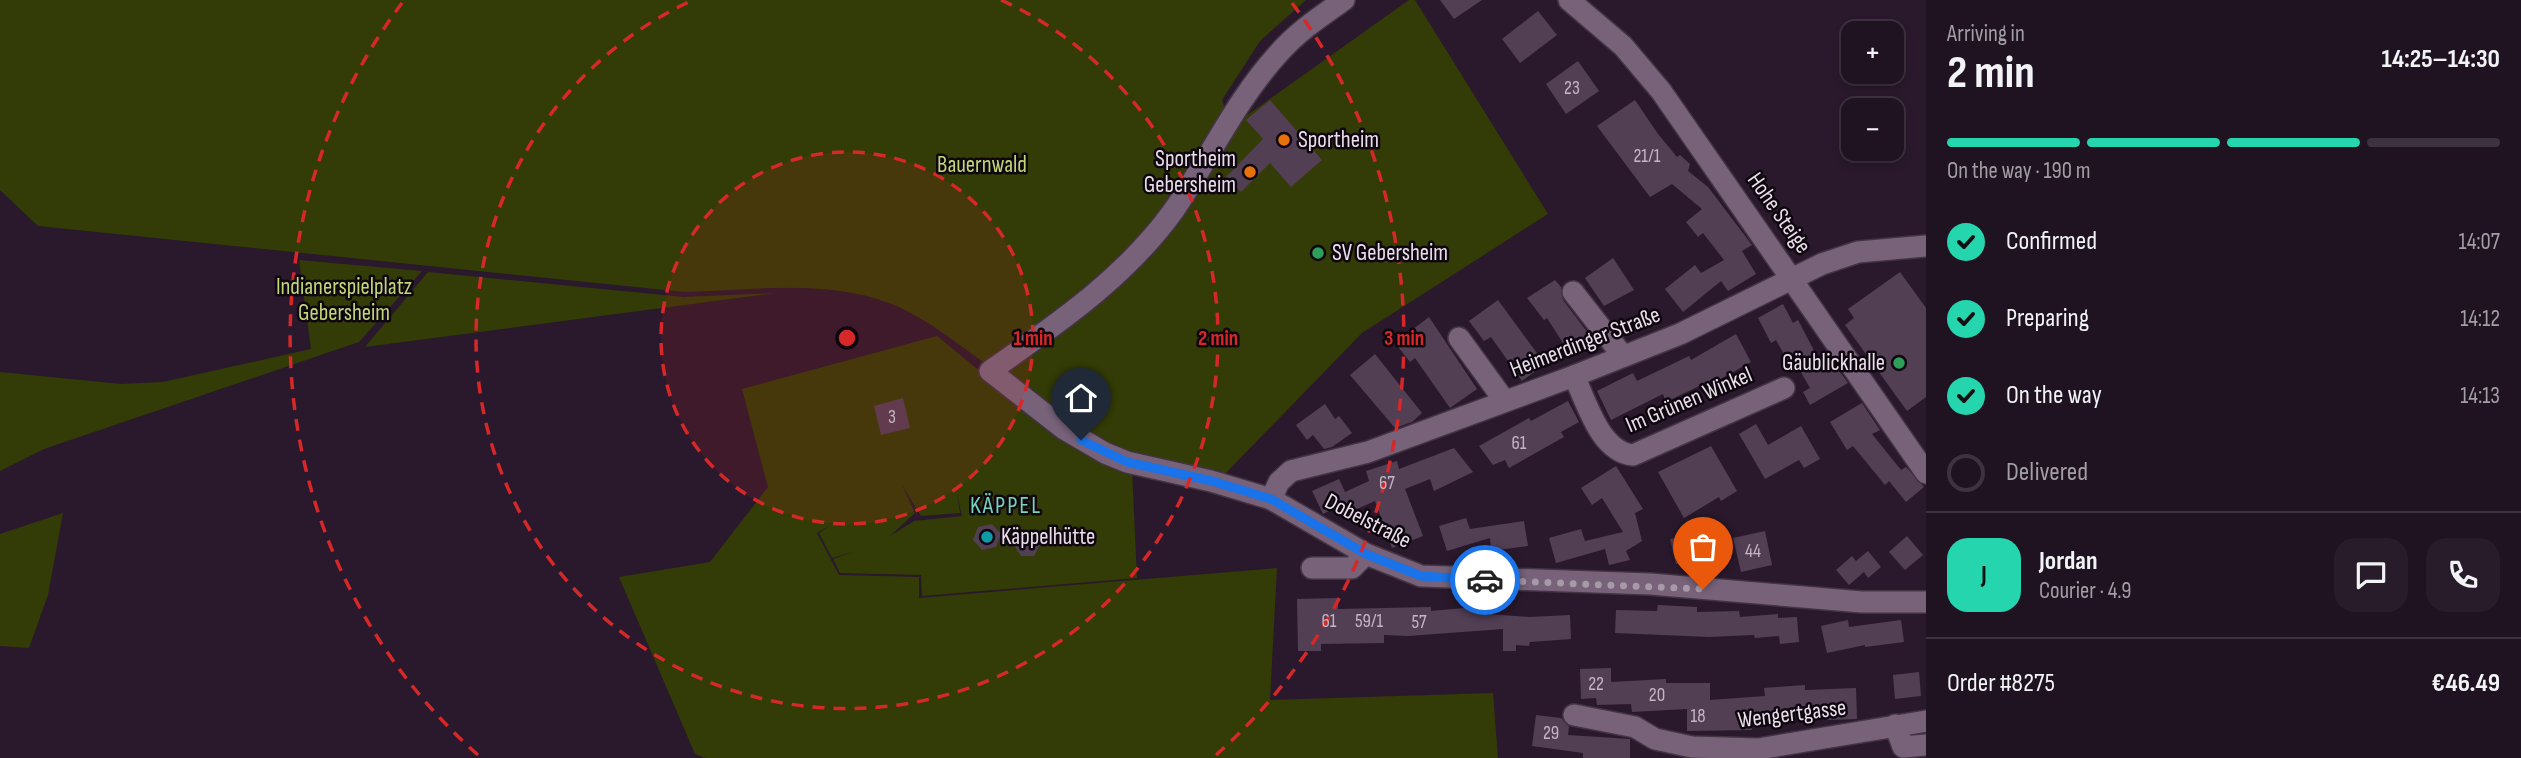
<!DOCTYPE html>
<html lang="en">
<head>
<meta charset="utf-8">
<style>
	:root { --surface:#201321; --page:#281c2a; --text:#f1f3f6; --muted:#a29ea5; --line:#3d323f; --accent:#24d5ae }
	body { margin:0; font-family:"Sofia Sans Condensed",sans-serif; background:var(--page); color:var(--text); height:100vh; display:flex; flex-direction:column; font-size:26px; white-space:nowrap }
	* { box-sizing:border-box; margin:0 }
	p { font-size:23px; color:var(--muted) }
	.icon { flex:none; width:38px; height:38px; fill:none; stroke:currentColor; stroke-width:2; stroke-linecap:round; stroke-linejoin:round }
	.map { position:relative; flex:1; overflow:hidden }
	.side { display:flex; flex-direction:column; background:var(--surface); width:595px }
	.side>* { flex:none }
	.controls { position:absolute; left:1841px; top:21px; display:grid; gap:14px }
	.controls a { display:grid; place-items:center; width:63px; height:63px; border-radius:14px; background:var(--surface); box-shadow:0 4px 10px #0003,0 0 0 2px var(--line); font-size:35px }
	.pin { position:absolute; display:grid; place-items:center; width:60px; height:60px; color:#fff; margin:-72px -30px; border-radius:50% 50% 50% 0; rotate:-45deg; box-shadow:0 0 7px #0007 }
	.pin .icon { rotate:45deg }
	.courier { position:absolute; display:grid; place-items:center; width:70px; height:70px; margin:-35px; border:5px solid #1a73e8; border-radius:50%; background:#fff; color:#222; box-shadow:0 2px 9px #0007 }
	.summary em { font-style:normal; font-weight:700 }
	.summary div { display:flex; flex-direction:column-reverse }
	.summary { display:flex; align-items:center; justify-content:space-between; height:119px; padding:0 21px }
	h1 { font-size:46px; font-weight:700; line-height:52px }
	.bar { display:grid; grid-template-columns:repeat(4,1fr); gap:10px 7px; align-content:center; height:84px; padding:0 21px }
	.bar i { height:9px; border-radius:5px; background:var(--line) }
	.bar .active { background:var(--accent) }
	.bar p { grid-column:span 4 }
	.line { display:flex; align-items:center; gap:18px; padding:0 21px; border-top:2px solid var(--line) }
	.line div { flex:1 }
	.round { display:grid; place-items:center; flex:none; width:74px; height:74px; border-radius:21px; background:var(--page) }
	ol { padding:0 21px; list-style:none }
	li { display:flex; align-items:center; gap:21px; height:77px }
	li p { margin-inline-start:auto }
	li .icon { padding:7px; border-radius:50%; background:var(--accent); color:#111; stroke-width:4 }
	li:last-child { color:var(--muted) }
	li i { width:38px; height:38px; border:4px solid var(--line); border-radius:50% }
	main { display:flex; flex:1; min-height:0 }
	.map>svg:first-child { display:block }
	.green { fill:#333b06; fill-rule:evenodd }
	.building { fill:#523f54 }
	.lines { fill:none; stroke-linecap:round; stroke-linejoin:round }
	.minor-casing { stroke:#423443; stroke-width:24 }
	.minor { stroke:#776279; stroke-width:21 }
	.done { stroke:#a799a8; stroke-width:7; stroke-dasharray:0 12.6 }
	.route { stroke:#1a73e8; stroke-width:9 }
	.ring { fill:none; stroke:#d62828; stroke-width:3.5; stroke-dasharray:12 9 }
	.food-dot { fill:#e8710a; stroke:#0e070f; stroke-width:2.5 }
	.leisure-dot { fill:#2e9e5b; stroke:#0e070f; stroke-width:2.5 }
	.culture-dot { fill:#0f9aa8; stroke:#0e070f; stroke-width:2.5 }
	.labels { text-anchor:middle; dominant-baseline:central; stroke-width:5; stroke-linejoin:round; paint-order:stroke }
	.number-label { font-size:19px; fill:#c4b6c5 }
	.poi-label { font-size:23px; fill:#eadeeb; stroke:#0e070f; text-anchor:start }
	.park-label { font-size:23px; fill:#c4d776; stroke:#0e070f }
	.street-label { font-size:23px; fill:#eadeeb; stroke:#0e070f }
	.neighbourhood-label { font-size:24px; letter-spacing:2px; fill:#75d4b9; stroke:#0e070f }
	.centre { fill:#d62828; stroke:#0e070f; stroke-width:3.5 }
	.ring-label { font-size:21px; text-anchor:middle; font-weight:bold; fill:#d62828; stroke:#0e070f; stroke-width:5; stroke-linejoin:round; paint-order:stroke }
</style>
</head>
<body>
<main>
<div class="map">
<svg width="1926" height="758" viewBox="0 0 1926 758">
	<rect width="100%" height="100%" fill="#2a192c"/>
	<g class="green">
		<path d="M0,0h1306l-46,41 -38,59 5,16 -33,54 -80,102 -125,94c-32,-22 -63,-49 -100,-63 -63,-24 -138,-13 -204,-11l-647,-66 -38,-36z"/>
		<path d="M1409,0h6l133,214 -186,119 -140,144 -105,-22 -117,-86 97,-66 146,-185z"/>
		<path d="M299,260l123,11 -63,71 -315,107 -44,22v-99l121,12 42,-2 148,-33z"/>
		<path d="M428,272l256,25 92,-4 -411,54z"/>
		<path d="M937,336l50,41 145,92 5,109 -215,18 -1,-21 -81,-2 -7,-14 19,-7 -20,6 -13,-25 12,-8 -14,8 22,42 80,2v21l358,-30 -7,132 223,-7 5,65h-793l-10,-4 -76,-177 91,-15 58,-75 -26,-98zM902,485l19,31 39,-3 -3,-19 5,22 -48,5 -24,15 25,-23z"/>
		<path d="M63,513l-15,82 -19,53 -29,-2v-112z"/>
	</g>
	<g class="building">
		<path d="M1440,0h42l-28,19z"/>
		<path d="M1538,11l19,24 -37,28 -18,-24z"/>
		<path d="M1578,61l21,30 -33,23 -20,-30z"/>
		<path d="M1270,100l52,60 -31,27 -21,-24 -29,29 -15,-15 37,-38 -17,-19z"/>
		<path d="M1635,100l23,34 19,23 3,-2 10,9 -2,7 20,16 44,58 -10,6 14,23 -28,17 -7,-10 -38,31 -18,-23 30,-24 6,8 23,-13 -21,-27 -5,4 -12,-15 16,-13 -30,-25 -22,13 -53,-71z"/>
		<path d="M1613,258l21,32 -30,16 -19,-28z"/>
		<path d="M1900,272l26,36v89l-19,14 -62,-86 9,-7 -6,-9z"/>
		<path d="M1555,280l6,7 2,13 31,41 -16,10 -9,-12 -6,4 -16,-25 -3,2 -17,-22z"/>
		<path d="M1498,300l47,64 -23,17 -31,-44 -7,4 -15,-20z"/>
		<path d="M1783,304l10,19 5,-3 24,46 10,-5 16,22 -38,22 -7,-13 7,-4 -15,-26 -5,3 -14,-25 -5,3 -13,-25z"/>
		<path d="M1429,317l48,72 -27,19 -35,-50 -5,4 -15,-19z"/>
		<path d="M1736,334l15,28 -32,18 -1,-3 -52,25 -3,-8 -52,26 -14,-29 36,-18 4,8 52,-25 2,4z"/>
		<path d="M1375,354l47,59 -10,9 -17,6 -45,-53z"/>
		<path d="M903,398l7,30 -29,7 -7,-29z"/>
		<path d="M1568,401l11,21 -18,10 3,5 -55,31 -4,-8 -12,5 -14,-19 50,-28 2,3z"/>
		<path d="M1862,403l18,27 -8,4 29,36 5,-3 18,20 -18,15 -17,-21 -4,4 -32,-39 -6,4 -17,-28z"/>
		<path d="M1325,404l10,15 4,-3 13,17 -20,14 -8,2 -11,-14 -6,5 -11,-15z"/>
		<path d="M1756,424l12,21 33,-19 19,33 -16,9 -5,-8 -34,19 -26,-45z"/>
		<path d="M1711,446l26,45 -16,10 -2,-4 -35,21 -26,-46z"/>
		<path d="M1454,448l19,24 -39,19 -4,-12 -25,10 18,47 -31,12 -17,-47 -34,15 -4,-9 -14,7 -11,-23 27,-12 6,13 24,-11 -3,-10 31,-10 2,8z"/>
		<path d="M1616,466l27,43 -8,4 7,28 -16,10 4,9 -21,5 -4,-16 -49,14 -7,-25 32,-9 4,12 38,-9 -21,-34 -10,7 -11,-17z"/>
		<path d="M1466,518l4,11 54,-8 4,25 -37,5 -1,-13 -43,13 -8,-25z"/>
		<path d="M992,524l9,10 -5,13 -14,3 -9,-10 5,-13z"/>
		<path d="M1765,531l7,34 -31,7 -8,-34z"/>
		<path d="M1020,534h13l7,11 -6,11h-13l-7,-11z"/>
		<path d="M1697,534l5,24 -26,6 -6,-25z"/>
		<path d="M1907,536l16,19 -18,15 -16,-18z"/>
		<path d="M1868,551l13,16 -13,11 -4,-6 -15,13 -13,-15 16,-14 4,5z"/>
		<path d="M1338,598v11l93,-2v4l55,-5 1,8 43,3 40,-2 1,24 -41,3 -1,4 -13,-1v6h-13v-22l-95,7 -24,-1v8l-63,1v7h-23l-1,-52z"/>
		<path d="M1658,605l39,2v5l42,-1 1,6 38,-3v4l19,-1 2,25 -19,2 -1,-8 -24,2 -1,-3 -45,2 -94,-4 1,-23 41,1z"/>
		<path d="M1848,620l1,7 52,-7 3,22 -39,5v-2l-38,8 -6,-27z"/>
		<path d="M1611,668v14l55,-3v4h44v17l55,-4 -1,-8 41,-3v5l51,-2 1,31 -29,1 -1,-10 -76,6 1,14 -65,1v-22l-55,3 -1,-8 -34,1 -1,-7 -15,1 -1,-30z"/>
		<path d="M1919,672l2,24 -26,3 -2,-24z"/>
		<path d="M1536,715l25,3 8,9 -1,8 62,4v19h-47v-5l-51,-7z"/>
	</g>
	<g class="lines">
		<g class="minor-casing">
			<g id="minor">
				<path d="M1344,0c-23,16 -47,32 -66,54 -42,46 -69,105 -104,156 -49,68 -117,114 -184,161l74,58 41,24 22,9 84,19 60,18 95,55 55,22 229,8 212,18h64"/>
				<path d="M1569,0l54,46 38,45 265,382"/>
				<path d="M1573,292l50,64"/>
				<path d="M1459,338l45,62"/>
				<path d="M1574,376c13,27 26,76 59,79l151,-67"/>
				<path d="M1271,499l8,-17 12,-11 77,-19 206,-76 106,-42 142,-70 36,-12 68,-6"/>
				<path d="M1312,568h40l14,-14"/>
				<path d="M1574,715l61,12 20,12 37,8 66,2 168,-28"/>
				<path d="M1895,725l8,22 23,-2"/>
			</g>
		</g>
		<use href="#minor" class="minor"/>
	</g>
	<g class="lines">
		<path class="done" d="M1485,580l218,9"/>
		<path class="route" d="M1081,440l46,22 85,19 59,18 95,55 55,22 64,4"/>
	</g>
	<circle cx="847" cy="338" r="186" fill="#d62828" fill-opacity=".12"/>
	<g class="ring">
		<circle cx="847" cy="338" r="186"/>
		<path d="M1001 0A371 371 0 1 1 693 0"/>
		<path d="M478 755A557 557 0 0 1 402 3M1292 3A557 557 0 0 1 1216 755"/>
	</g>
	<g class="food-dot">
		<circle cx="1284" cy="140" r="7"/>
		<circle cx="1250" cy="172" r="7"/>
	</g>
	<g class="leisure-dot">
		<circle cx="1318" cy="253" r="7"/>
		<circle cx="1899" cy="363" r="7"/>
	</g>
	<circle class="culture-dot" cx="987" cy="537" r="7"/>
	<g class="labels">
		<g class="number-label">
			<text x="1572" y="88">23</text>
			<text x="1647" y="156">21/1</text>
			<text x="892" y="417">3</text>
			<text x="1519" y="443">61</text>
			<text x="1387" y="483">67</text>
			<text x="1753" y="551">44</text>
			<text x="1329" y="621">61</text>
			<text x="1369" y="621">59/1</text>
			<text x="1419" y="622">57</text>
			<text x="1596" y="684">22</text>
			<text x="1657" y="695">20</text>
			<text x="1698" y="716">18</text>
			<text x="1551" y="733">29</text>
		</g>
		<g class="poi-label">
			<text x="1298" y="140">Sportheim</text>
			<text x="1236" y="159" text-anchor="end">Sportheim<tspan x="1236" dy="26">Gebersheim</tspan></text>
			<text x="1332" y="253">SV Gebersheim</text>
			<text x="1885" y="363" text-anchor="end">Gäublickhalle</text>
			<text x="1001" y="537">Käppelhütte</text>
		</g>
		<g class="park-label">
			<text x="982" y="165">Bauernwald</text>
			<text x="344" y="287">Indianerspielplatz<tspan x="344" dy="26">Gebersheim</tspan></text>
		</g>
		<g class="street-label">
			<text transform="translate(1779 213) rotate(55)">Hohe Steige</text>
			<text transform="translate(1585 342) rotate(-21)">Heimerdinger Straße</text>
			<text transform="translate(1689 400) rotate(-23)">Im Grünen Winkel</text>
			<text transform="translate(1368 521) rotate(27)">Dobelstraße</text>
			<text transform="translate(1792 714) rotate(-7)">Wengertgasse</text>
		</g>
		<g class="neighbourhood-label">
			<text x="1006" y="505">KÄPPEL</text>
		</g>
	</g>
	<circle cx="847" cy="338" r="10" class="centre"/>
	<g class="ring-label">
		<text x="1033" y="345">1 min</text>
		<text x="1218" y="345">2 min</text>
		<text x="1404" y="345">3 min</text>
	</g>
</svg>
<div class="controls">
<a>+</a>
<a>−</a>
</div>
<div class="pin" style="left:1703px;top:589px;background:#ea580c"><svg class="icon" aria-label="bag" viewBox="0 0 24 24"><path d="M5 8h14l-1 12H6zM9 8a3 3 0 0 1 6 0"/></svg></div>
<div class="pin" style="left:1081px;top:440px;background:#1f2937"><svg class="icon" aria-label="home" viewBox="0 0 24 24"><path d="M3 11l9-7 9 7M6 9v11h12V9"/></svg></div>
<div class="courier" style="left:1485px;top:580px"><svg class="icon" aria-label="car" viewBox="0 0 24 24"><path d="M5 17H2v-5l4-1 3-4h7l3 4 3 1v5h-3M9 17h6M6 11h13"/><circle cx="7" cy="17" r="2"/><circle cx="17" cy="17" r="2"/></svg></div>
</div>
<section class="side">
<div class="summary"><div><h1>2 min</h1><p>Arriving in</p></div><em>14:25–14:30</em></div>
<div class="bar"><i class="active"></i><i class="active"></i><i class="active"></i><i></i><p>On the way · 190 m</p></div>
<ol>
<li><svg class="icon" aria-label="check" viewBox="0 0 24 24"><path d="M5 12l5 5 9-10"/></svg>Confirmed<p>14:07</p></li>
<li><svg class="icon" aria-label="check" viewBox="0 0 24 24"><path d="M5 12l5 5 9-10"/></svg>Preparing<p>14:12</p></li>
<li><svg class="icon" aria-label="check" viewBox="0 0 24 24"><path d="M5 12l5 5 9-10"/></svg>On the way<p>14:13</p></li>
<li><i></i>Delivered</li>
</ol>
<div class="line" style="height:126px"><b class="round" style="background:var(--accent);color:#111">J</b><div><b>Jordan</b><p>Courier · 4.9</p></div><a class="round"><svg class="icon" aria-label="chat" viewBox="0 0 24 24"><path d="M4 5h16v11H9l-5 4z"/></svg></a><a class="round"><svg class="icon" aria-label="phone" viewBox="0 0 24 24"><path d="M5 4h4l2 5-3 2q2 4 5 5l2-3 5 2v4C11 20 4 13 5 4z"/></svg></a></div>
<div class="line" style="height:91px"><div>Order #8275</div><b>€46.49</b></div>
</section>
</main>
</body>
</html>
